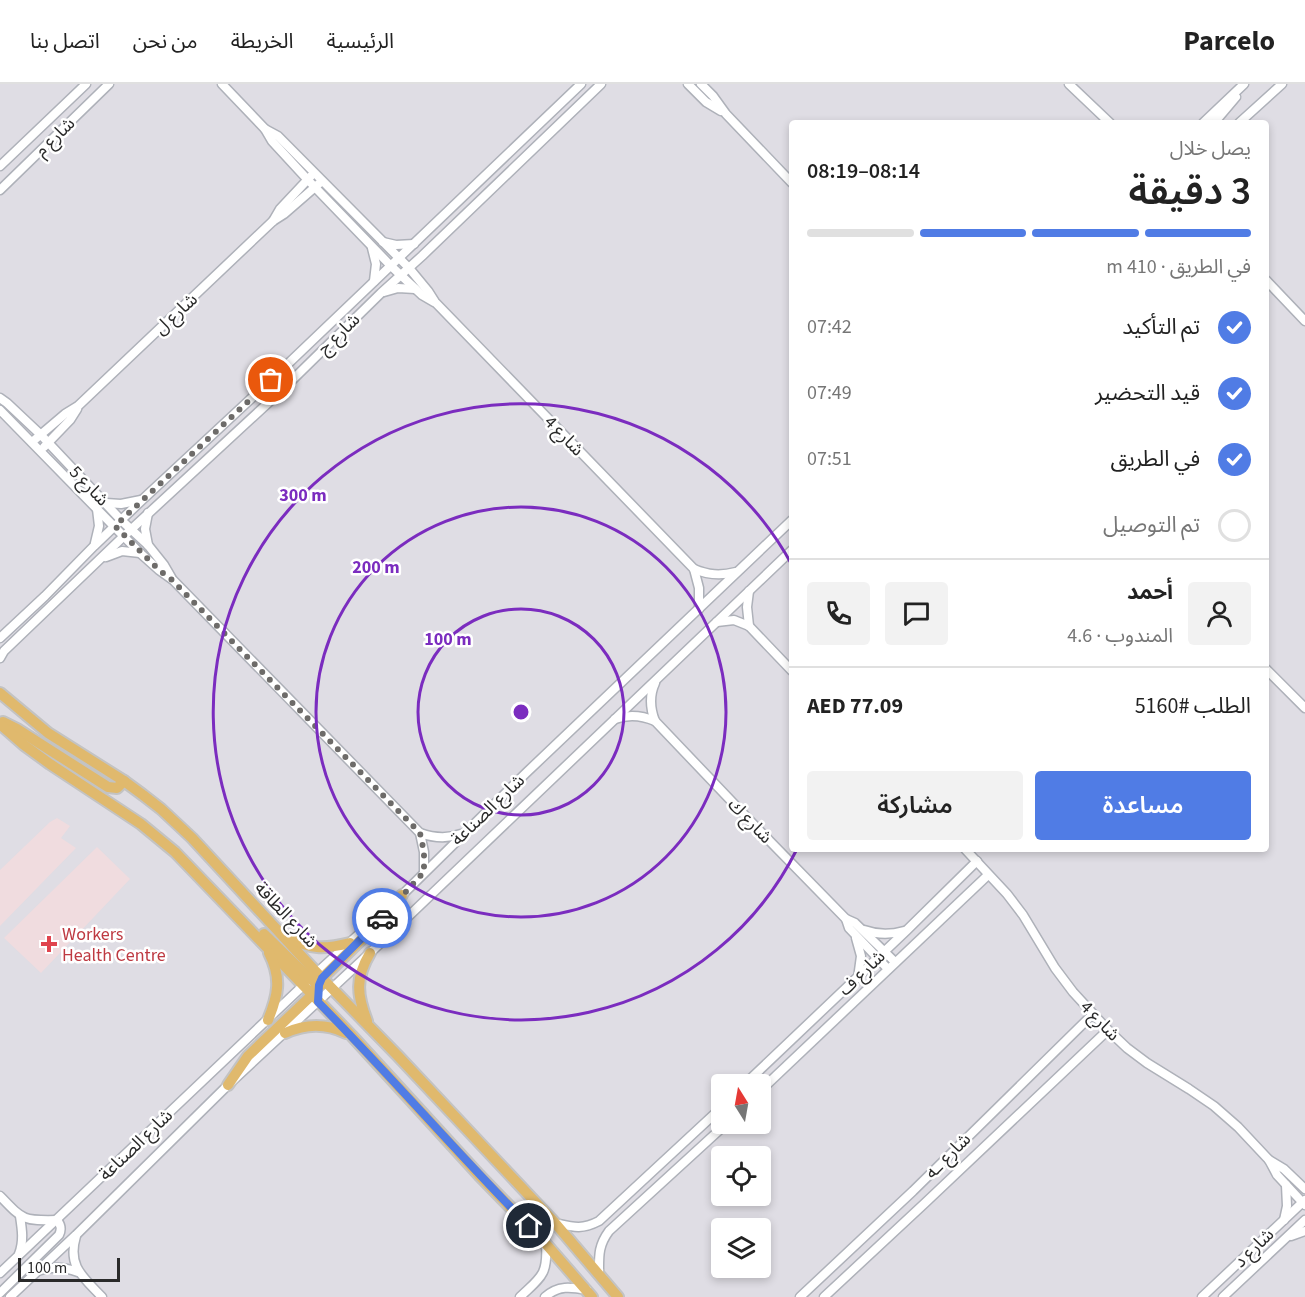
<!DOCTYPE html>
<html lang="ar">
<head>
<meta charset="utf-8">
<style>
	:root { --surface:#fff; --page:#f2f2f2; --text:#222; --muted:#767676; --line:#e0e0e0; --accent:#507ce5 }
	body { margin:0; font-family:"Source Sans 3","Noto Sans Arabic",sans-serif; background:var(--page); color:var(--text); direction:rtl; height:100vh; display:flex; flex-direction:column; font-size:22px; white-space:nowrap }
	* { box-sizing:border-box; margin:0 }
	p { font-size:20px; color:var(--muted) }
	.icon { flex:none; width:33px; height:33px; fill:none; stroke:currentColor; stroke-width:2; stroke-linecap:round; stroke-linejoin:round }
	.map { position:relative; flex:1; overflow:hidden; direction:ltr }
	.details { position:absolute; left:789px; top:36px; width:480px; height:732px; display:flex; flex-direction:column; background:var(--surface); border-radius:6px; box-shadow:0 3px 9px #0003; direction:rtl }
	.details>* { flex:none }
	.needle { width:39px; rotate:349deg }
	.controls { position:absolute; left:711px; top:990px; display:grid; gap:12px }
	.controls a { display:grid; place-items:center; width:60px; height:60px; border-radius:6px; background:var(--surface); box-shadow:0 3px 9px #0003; font-size:30px }
	.scale { position:absolute; left:18px; bottom:15px; width:102px; box-sizing:border-box; padding-left:6px; border:3px solid #2a2a2a; border-top:0; font-size:16px; line-height:21px; white-space:nowrap; color:#2a2a2a; -webkit-text-stroke:4px #fff; paint-order:stroke }
	.pin { position:absolute; display:grid; place-items:center; width:51px; height:51px; color:#fff; margin:-26px; border:3px solid #fff; border-radius:50%; box-shadow:0 2px 6px #0007 }
	.courier { position:absolute; display:grid; place-items:center; width:60px; height:60px; margin:-30px; border:4px solid #507ce5; border-radius:50%; background:#fff; color:#222; box-shadow:0 2px 8px #0007 }
	.overview em { font-style:normal; font-weight:600 }
	.overview div { display:flex; flex-direction:column-reverse }
	.overview { display:flex; align-items:center; justify-content:space-between; height:102px; padding:0 18px }
	h1 { font-size:39px; font-weight:600; line-height:45px }
	.bar { display:grid; grid-template-columns:repeat(4,1fr); gap:9px 6px; align-content:center; height:72px; padding:0 18px }
	.bar i { height:8px; border-radius:4px; background:var(--line) }
	.bar .on { background:var(--accent) }
	.bar p { grid-column:span 4 }
	.line { display:flex; align-items:center; gap:15px; padding:0 18px; border-top:2px solid var(--line) }
	.line div { flex:1 }
	.round { display:grid; place-items:center; flex:none; width:63px; height:63px; border-radius:6px; background:var(--page) }
	ol { padding:0 18px; list-style:none }
	li { display:flex; align-items:center; gap:18px; height:66px }
	li p { margin-inline-start:auto }
	li .icon { padding:6px; border-radius:50%; background:var(--accent); color:#fff; stroke-width:4 }
	li:last-child { color:var(--muted) }
	li i { width:33px; height:33px; border:3px solid var(--line); border-radius:50% }
	.cta { display:flex; gap:12px; margin-top:auto; padding:12px 18px }
	.cta a { flex:1; height:69px; border-radius:6px; background:var(--accent); color:#fff; font-size:24px; font-weight:600; line-height:69px; text-align:center }
	.cta a+a { background:var(--page); color:var(--text) }
	header { display:flex; align-items:center; gap:36px; box-sizing:border-box; height:84px; padding:0 30px; background:var(--surface); border-bottom:2px solid var(--line) }
	header strong { font-size:28px }
	nav { display:flex; gap:33px; margin-inline-start:auto; font-size:21px }
	.map>svg:first-child { display:block }
	.industrial { fill:#dfdde4; fill-rule:evenodd }
	.medical { fill:#f0dcdf }
	.lines { fill:none; stroke-linecap:round; stroke-linejoin:round }
	.minor-casing { stroke:#aeb1b9; stroke-width:11 }
	.major-casing { stroke:#c3c3c3; stroke-width:14 }
	.minor { stroke:#fff; stroke-width:8 }
	.major { stroke:#e0b96d; stroke-width:10 }
	.done { stroke:#6d6b69; stroke-width:6; stroke-dasharray:0 10.8 }
	.route { stroke:#507ce5; stroke-width:8 }
	.ring { fill:none; stroke:#7b2cbf; stroke-width:3 }
	.health-dot { fill:#e0444e; stroke:#fff; stroke-width:2 }
	.labels { text-anchor:middle; dominant-baseline:central; stroke-width:5; stroke-linejoin:round; paint-order:stroke }
	.street-label { font-size:18px; fill:#2a2a2a; stroke:#fff }
	.health-label { font-size:18px; fill:#be3a42; stroke:#fff; text-anchor:start }
	.centre { fill:#7b2cbf; stroke:#fff; stroke-width:3 }
	.ring-label { font-size:18px; text-anchor:middle; font-weight:bold; fill:#7b2cbf; stroke:#fff; stroke-width:5; stroke-linejoin:round; paint-order:stroke }
</style>
</head>
<body>
<header>
<strong>Parcelo</strong>
<nav><a>الرئيسية</a><a>الخريطة</a><a>من نحن</a><a>اتصل بنا</a></nav>
</header>
<div class="map">
<svg width="1305" height="1213" viewBox="0 0 1305 1213">
	<rect width="100%" height="100%" fill="#eae4de"/>
	<path class="industrial" d="M0,0h1305v1213h-1305zM792,39h474v726h-474zM722,1000h38v40h-38zM722,1072h38v40h-38zM722,1144h38v40h-38z"/>
	<g class="medical">
		<path d="M57,734l13,8 -9,12 15,10 -76,78v-56l50,-48z"/>
		<path d="M97,763l33,32 -89,94 -37,-35z"/>
	</g>
	<g class="lines">
		<g class="minor-casing">
			<g id="minor">
				<path d="M222,0l43,45 7,12 35,38 84,87 31,29 12,7"/>
				<path d="M688,0l18,18 15,9"/>
				<path d="M701,0l12,12 13,18 66,69"/>
				<path d="M1069,0l41,39"/>
				<path d="M1203,39l41,-39"/>
				<path d="M1214,39l22,-26"/>
				<path d="M1239,39l43,-39"/>
				<path d="M265,45l13,7 131,132 19,23 7,11 259,267 5,19v21"/>
				<path d="M0,82l86,-82"/>
				<path d="M0,106l109,-106"/>
				<path d="M273,137l7,-12 31,-33"/>
				<path d="M383,158l13,3 18,-1"/>
				<path d="M372,164l4,16 -2,17"/>
				<path d="M1266,196l39,41"/>
				<path d="M384,208l14,-4 17,1"/>
				<path d="M0,314l7,5 34,32 80,85 27,25 16,20 7,12"/>
				<path d="M0,326l140,143 19,17 14,10 247,253c14,5 27,6 41,1"/>
				<path d="M32,358l33,-28 13,-8 195,-185 11,-7 38,-33"/>
				<path d="M44,363l26,-27 7,-11"/>
				<path d="M106,419l15,1 20,-4"/>
				<path d="M95,459l4,-17 -2,-17"/>
				<path d="M148,461l-3,-16 3,-16"/>
				<path d="M106,473l16,-6 18,2"/>
				<path d="M694,485c14,6 26,7 42,3"/>
				<path d="M717,538l17,-2 15,6 43,45"/>
				<path d="M749,542l-2,-19 2,-16"/>
				<path d="M0,554l45,-42 49,-50 48,-46 129,-120 310,-296"/>
				<path d="M0,574l4,-7 120,-115 157,-145 100,-98 41,-37 179,-172"/>
				<path d="M1266,585l39,39"/>
				<path d="M655,599c-6,13 -5,25 0,38l102,107 89,91 9,4 40,39"/>
				<path d="M615,635c14,-5 26,-4 40,2"/>
				<path d="M420,749l4,19v20"/>
				<path d="M965,765l42,45 16,21 32,53 18,24 35,38 19,18 20,15 42,26 25,17 24,21 31,33 15,9 21,20"/>
				<path d="M399,814l127,-125 266,-253"/>
				<path d="M846,835l3,9 39,41"/>
				<path d="M864,846c14,5 26,5 40,1"/>
				<path d="M856,854l5,18 -3,22"/>
				<path d="M745,1000l162,-154 70,-69"/>
				<path d="M760,1007l228,-216"/>
				<path d="M1269,1076l8,15 28,30"/>
				<path d="M0,1112c23,24 23,25 57,24 4,5 5,9 2,15l-59,58"/>
				<path d="M1284,1136l3,-14 -1,-21"/>
				<path d="M555,1139c18,4 27,7 44,-2l123,-114"/>
				<path d="M76,1152c-9,30 7,41 26,61"/>
				<path d="M1291,1152l14,-5"/>
				<path d="M19,1170c5,-13 3,-25 1,-38"/>
				<path d="M41,1186c13,-4 24,-3 37,2"/>
				<path d="M0,1189l310,-294 59,-54"/>
				<path d="M599,1189c0,-17 -1,-27 10,-42l117,-107"/>
				<path d="M10,1213l66,-62 152,-150 142,-132 422,-403"/>
				<path d="M520,1213c21,-20 28,-22 26,-53"/>
				<path d="M545,1213c13,-12 26,-10 42,-7"/>
				<path d="M800,1213l113,-106 180,-177"/>
				<path d="M824,1213l101,-94 183,-173"/>
				<path d="M1202,1213l103,-97"/>
				<path d="M1223,1213l82,-77"/>
			</g>
		</g>
		<g class="major-casing">
			<g id="major">
				<path d="M0,609l48,40 76,48 19,14 18,14 31,29 125,135 82,84 156,166 63,74"/>
				<path d="M3,638l14,7 91,58 9,1 7,-7"/>
				<path d="M0,640l24,21 26,19 91,60 34,28 177,184 127,139 67,69 46,53"/>
				<path d="M264,850l46,45 11,6"/>
				<path d="M290,854c21,12 36,11 60,5"/>
				<path d="M319,900l3,-6 53,-52 27,-31"/>
				<path d="M268,936c10,-24 14,-42 1,-67"/>
				<path d="M367,937c-10,-26 -12,-43 3,-68"/>
				<path d="M285,949c21,-9 40,-10 61,0"/>
				<path d="M228,1001l20,-29 64,-61 5,-11v-11"/>
			</g>
		</g>
		<use href="#minor" class="minor"/>
		<use href="#major" class="major"/>
	</g>
	<g class="lines">
		<path class="done" d="M271,296l-156,146 44,44 13,10 248,253 4,19v20l-42,46"/>
		<path class="route" d="M382,834l-60,60 -3,7 -1,17c72,73 139,151 211,224"/>
	</g>
	<g class="ring">
		<circle cx="521" cy="628" r="103"/>
		<circle cx="521" cy="628" r="205"/>
		<path d="M797 765A308 308 0 1 1 792 481"/>
	</g>
	<path class="health-dot" d="M46 851h6v6h6v6h-6v6h-6v-6h-6v-6h6z"/>
	<g class="labels">
		<g class="street-label">
			<text transform="translate(55 53) rotate(-44)">شارع م</text>
			<text transform="translate(176 230) rotate(-43)">شارع ل</text>
			<text transform="translate(339 250) rotate(-44)">شارع ج</text>
			<text transform="translate(564 352) rotate(46)">شارع 4</text>
			<text transform="translate(89 402) rotate(46)">شارع 5</text>
			<text transform="translate(488 726) rotate(-44)">شارع الصناعة</text>
			<text transform="translate(750 737) rotate(46)">شارع ك</text>
			<text transform="translate(286 831) rotate(47)">شارع الطاقة</text>
			<text transform="translate(862 889) rotate(-44)">شارع ف</text>
			<text transform="translate(1100 937) rotate(46)">شارع 4</text>
			<text transform="translate(136 1061) rotate(-44)">شارع الصناعة</text>
			<text transform="translate(948 1072) rotate(-45)">شارع ـه</text>
			<text transform="translate(1254 1164) rotate(-44)">شارع د</text>
		</g>
		<g class="health-label">
			<text x="62" y="850">Workers<tspan x="62" dy="21">Health Centre</tspan></text>
		</g>
	</g>
	<circle cx="521" cy="628" r="9" class="centre"/>
	<g class="ring-label">
		<text x="303" y="417">300 m</text>
		<text x="376" y="489">200 m</text>
		<text x="448" y="561">100 m</text>
	</g>
</svg>
<div class="controls">
<a><svg class="needle" viewBox="-14 -14 28 28"><path d="M0-13l5 13h-10z" fill="#e53935"/><path d="M0 13l5-13h-10z" fill="#767676"/></svg></a>
<a><svg class="icon" aria-label="locate" viewBox="0 0 24 24"><circle cx="12" cy="12" r="6"/><path d="M12 2v4M12 18v4M2 12h4M18 12h4"/></svg></a>
<a><svg class="icon" aria-label="layers" viewBox="0 0 24 24"><path d="M12 4l9 5-9 5-9-5zM3 14l9 5 9-5"/></svg></a>
</div>
<div class="scale">100 m</div>
<div class="pin" style="left:271px;top:296px;background:#ea580c"><svg class="icon" aria-label="bag" viewBox="0 0 24 24"><path d="M5 8h14l-1 12H6zM9 8a3 3 0 0 1 6 0"/></svg></div>
<div class="pin" style="left:529px;top:1142px;background:#1f2937"><svg class="icon" aria-label="home" viewBox="0 0 24 24"><path d="M3 11l9-7 9 7M6 9v11h12V9"/></svg></div>
<div class="courier" style="left:382px;top:834px"><svg class="icon" aria-label="car" viewBox="0 0 24 24"><path d="M5 17H2v-5l4-1 3-4h7l3 4 3 1v5h-3M9 17h6M6 11h13"/><circle cx="7" cy="17" r="2"/><circle cx="17" cy="17" r="2"/></svg></div>
<section class="details">
<div class="overview"><div><h1>3 دقيقة</h1><p>يصل خلال</p></div><em>08:14–08:19</em></div>
<div class="bar"><i class="on"></i><i class="on"></i><i class="on"></i><i></i><p>في الطريق · 410 m</p></div>
<ol>
<li><svg class="icon" aria-label="check" viewBox="0 0 24 24"><path d="M5 12l5 5 9-10"/></svg>تم التأكيد<p>07:42</p></li>
<li><svg class="icon" aria-label="check" viewBox="0 0 24 24"><path d="M5 12l5 5 9-10"/></svg>قيد التحضير<p>07:49</p></li>
<li><svg class="icon" aria-label="check" viewBox="0 0 24 24"><path d="M5 12l5 5 9-10"/></svg>في الطريق<p>07:51</p></li>
<li><i></i>تم التوصيل</li>
</ol>
<div class="line" style="height:108px"><a class="round"><svg class="icon" aria-label="person" viewBox="0 0 24 24"><circle cx="12" cy="8" r="4"/><path d="M4 21q1-7 8-7t8 7"/></svg></a><div><b>أحمد</b><p>المندوب · 4.6</p></div><a class="round"><svg class="icon" aria-label="chat" viewBox="0 0 24 24"><path d="M4 5h16v11H9l-5 4z"/></svg></a><a class="round"><svg class="icon" aria-label="phone" viewBox="0 0 24 24"><path d="M5 4h4l2 5-3 2q2 4 5 5l2-3 5 2v4C11 20 4 13 5 4z"/></svg></a></div>
<div class="line" style="height:78px"><div>الطلب #5160</div><b>AED 77.09</b></div>
<div class="cta"><a>مساعدة</a><a>مشاركة</a></div>
</section>
</div>
</body>
</html>
